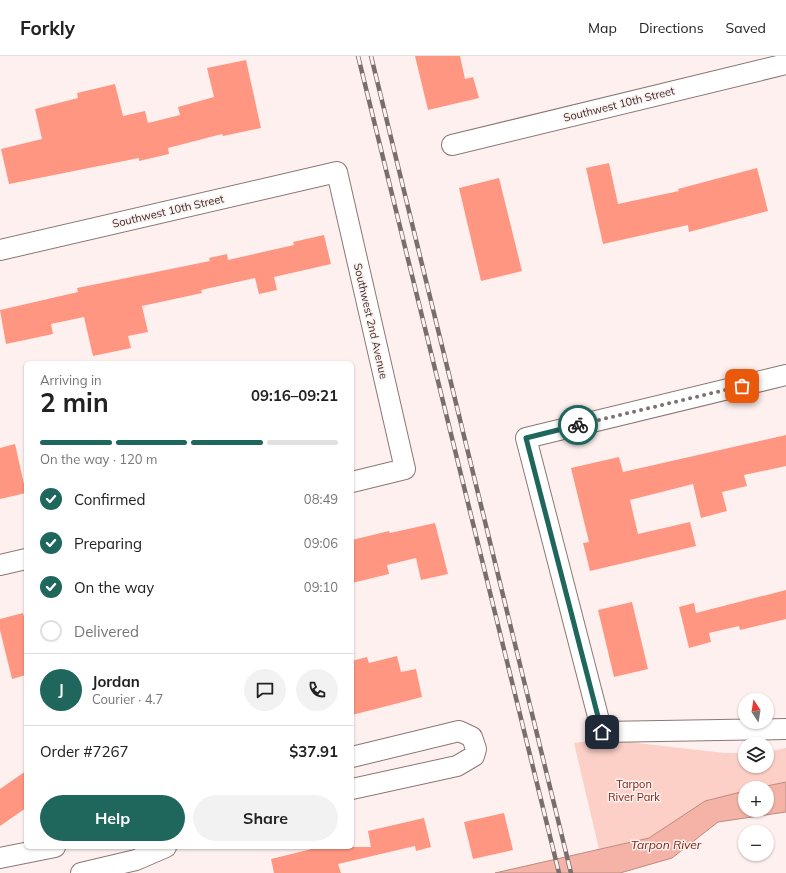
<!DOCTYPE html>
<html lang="en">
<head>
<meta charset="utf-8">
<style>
	:root { --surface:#fff; --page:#f2f2f2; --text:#222; --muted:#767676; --line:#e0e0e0; --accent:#1f675d }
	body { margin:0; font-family:Mulish,sans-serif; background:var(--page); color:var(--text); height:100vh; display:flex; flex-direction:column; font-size:15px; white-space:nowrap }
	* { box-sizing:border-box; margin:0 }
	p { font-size:13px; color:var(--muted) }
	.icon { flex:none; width:22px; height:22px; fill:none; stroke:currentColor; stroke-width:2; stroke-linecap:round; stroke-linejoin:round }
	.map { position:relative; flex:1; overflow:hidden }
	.details { position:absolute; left:24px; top:305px; width:330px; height:488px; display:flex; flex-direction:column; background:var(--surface); border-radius:6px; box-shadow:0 1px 3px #0004 }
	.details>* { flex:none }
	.needle { width:26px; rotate:348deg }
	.controls { position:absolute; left:738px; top:637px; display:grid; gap:8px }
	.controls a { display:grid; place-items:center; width:36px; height:36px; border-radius:50%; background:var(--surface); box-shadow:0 1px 3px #0004; font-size:20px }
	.pin { position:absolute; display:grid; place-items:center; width:34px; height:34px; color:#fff; margin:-17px; border-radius:8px; box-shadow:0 2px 6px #0006 }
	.courier { position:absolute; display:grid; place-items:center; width:40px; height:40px; margin:-20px; border:3px solid #1f675d; border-radius:50%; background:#fff; color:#222; box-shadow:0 1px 5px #0007 }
	.overview em { font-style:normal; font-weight:700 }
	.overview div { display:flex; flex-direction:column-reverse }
	.overview { display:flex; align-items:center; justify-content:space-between; height:68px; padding:0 16px }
	h1 { font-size:26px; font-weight:700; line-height:30px }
	.bar { display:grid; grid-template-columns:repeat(4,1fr); gap:6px 4px; align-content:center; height:48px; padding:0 16px }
	.bar i { height:5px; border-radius:3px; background:var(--line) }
	.bar .on { background:var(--accent) }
	.bar p { grid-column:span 4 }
	.line { display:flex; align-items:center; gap:10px; padding:0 16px; border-top:1px solid var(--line) }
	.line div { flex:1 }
	.round { display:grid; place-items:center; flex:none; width:42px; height:42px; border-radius:21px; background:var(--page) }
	ol { padding:0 16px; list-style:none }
	li { display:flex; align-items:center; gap:12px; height:44px }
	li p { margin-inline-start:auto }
	li .icon { padding:4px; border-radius:50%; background:var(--accent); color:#fff; stroke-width:4 }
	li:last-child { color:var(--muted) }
	li i { width:22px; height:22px; border:2px solid var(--line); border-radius:50% }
	.primary-button { display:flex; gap:8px; margin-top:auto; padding:8px 16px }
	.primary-button a { flex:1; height:46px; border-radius:24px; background:var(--accent); color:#fff; font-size:16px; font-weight:700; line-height:46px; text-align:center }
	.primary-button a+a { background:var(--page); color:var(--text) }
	header { display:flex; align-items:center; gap:24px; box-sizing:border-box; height:56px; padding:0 20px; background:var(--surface); border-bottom:1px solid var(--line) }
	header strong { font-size:19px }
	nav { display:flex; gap:22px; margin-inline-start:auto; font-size:14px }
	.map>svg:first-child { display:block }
	.green { fill:#fcd0c7 }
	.water { fill:#f4b3a6; stroke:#bb8b81 }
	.building { fill:#fe9682 }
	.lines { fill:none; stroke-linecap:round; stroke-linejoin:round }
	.street-casing { stroke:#8b7874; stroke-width:22 }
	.street { stroke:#fff; stroke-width:20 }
	.rail-casing { stroke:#786e6c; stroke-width:4.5 }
	.rail { stroke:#fdf0ee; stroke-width:3; stroke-dasharray:9; stroke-linecap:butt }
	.done { stroke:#7b716f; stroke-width:4; stroke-dasharray:0 7.2 }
	.route { stroke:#1f675d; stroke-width:5 }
	.labels { text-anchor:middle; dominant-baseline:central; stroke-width:3; stroke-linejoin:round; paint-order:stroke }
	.street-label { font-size:11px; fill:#352d2b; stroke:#fdf0ee }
	.park-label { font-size:11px; fill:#7c2113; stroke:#fdf0ee }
	.water-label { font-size:12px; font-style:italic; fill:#7c2113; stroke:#fdf0ee }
</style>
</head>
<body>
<header>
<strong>Forkly</strong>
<nav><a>Map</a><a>Directions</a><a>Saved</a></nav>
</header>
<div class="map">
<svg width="786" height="817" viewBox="0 0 786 817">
	<rect width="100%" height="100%" fill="#fdf0ee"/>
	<path class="green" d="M602,683l122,14h21v13h22v-14l19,-4v34l-29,6h-12v3l-40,10 -56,37 -50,11 -25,-106z"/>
	<path class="water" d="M786,726v30l-68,10 -46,36 -52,15h-125l154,-35 56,-37 40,-10v19h22v-22h-10z"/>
	<g class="building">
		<path d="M415,0h45l5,23 8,-2 6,21 -51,12z"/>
		<path d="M246,4l15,68 -38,8 -1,-2 -54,14 1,6 -30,7v-3l-130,26 -8,-35 41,-10 -7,-30 43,-11 -1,-5 38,-9 8,32 22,-5 3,12 32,-8 -2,-8 36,-10 -7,-29z"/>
		<path d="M609,107l9,41 61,-13 -1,-2 79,-21 11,43 -79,21 -1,-7 -85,19 -17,-76z"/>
		<path d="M499,122l23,93 -41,10 -22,-93z"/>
		<path d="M324,179l7,29 -57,13 3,13 -18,4 -4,-16 -54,12 1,3 -60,13 6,26 -20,4 3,12 -38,8 -9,-39 -33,7 2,10 -47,10 -6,-34 78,-18 -1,-4 133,-27 -1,-3 18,-4 1,6 66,-15 -1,-3z"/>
		<path d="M786,379v31l-42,9 3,11 -25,6 5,19 -26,7 -8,-34 -63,16 8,34 52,-12 6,24 -106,25 -7,-28 6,-1 -18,-74 48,-11 4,15z"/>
		<path d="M15,388l11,49 -26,6v-51z"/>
		<path d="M435,467l13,51 -27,6 -5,-22 -29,7 2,9 -37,9v-43l37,-9 1,2z"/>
		<path d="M786,534v29l-46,11 -1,-4 -30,7 2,9 -22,6 -10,-41 15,-4 2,10z"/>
		<path d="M632,546l16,67 -34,8 -16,-67z"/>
		<path d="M23,557l3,12v50l-14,4 -12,-49v-11z"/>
		<path d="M397,600l4,16 15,-3 6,28 -70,18v-54l15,-4 2,6z"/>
		<path d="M26,715v37l-26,18v-37z"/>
		<path d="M504,757l9,37 -40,9 -9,-37z"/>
		<path d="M424,762l7,29 -15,4 -1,-5 -77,18 3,9h-67l-3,-14 49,-12h51l-3,-16z"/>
	</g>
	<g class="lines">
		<g class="street-casing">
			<g id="street">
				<path d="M452,89l334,-81"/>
				<path d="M0,194l337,-78 68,297 -53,13"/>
				<path d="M786,319l-260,63 76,294 184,-3"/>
				<path d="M0,509l26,-6"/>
				<path d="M352,701l107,-26 13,6 4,12 -2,7 -17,10 -105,23"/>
				<path d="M0,802l55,-11"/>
				<path d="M81,817l55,-13 30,-13"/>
			</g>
		</g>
		<use href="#street" class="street"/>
		<g class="rail-casing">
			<g id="rail">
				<path d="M358,0l201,817"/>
				<path d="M371,0l200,817"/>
			</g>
		</g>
		<use href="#rail" class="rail"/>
	</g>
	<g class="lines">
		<path class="done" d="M578,369l164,-39"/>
		<path class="route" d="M578,369l-52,13 76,294"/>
	</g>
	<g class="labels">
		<g class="street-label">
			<text transform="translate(619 48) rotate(-14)">Southwest 10th Street</text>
			<text transform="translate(168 155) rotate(-13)">Southwest 10th Street</text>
			<text transform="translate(371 265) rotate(77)">Southwest 2nd Avenue</text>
		</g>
		<g class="park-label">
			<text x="634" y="728">Tarpon<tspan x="634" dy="13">River Park</tspan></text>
		</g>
		<g class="water-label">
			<text x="666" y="788">Tarpon River</text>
		</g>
	</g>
</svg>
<div class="controls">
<a><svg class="needle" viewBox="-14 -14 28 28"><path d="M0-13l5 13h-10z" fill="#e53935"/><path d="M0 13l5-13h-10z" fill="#767676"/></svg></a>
<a><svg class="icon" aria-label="layers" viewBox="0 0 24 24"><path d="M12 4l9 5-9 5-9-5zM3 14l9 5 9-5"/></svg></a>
<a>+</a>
<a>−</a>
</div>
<div class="pin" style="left:742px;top:330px;background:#ea580c"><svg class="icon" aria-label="bag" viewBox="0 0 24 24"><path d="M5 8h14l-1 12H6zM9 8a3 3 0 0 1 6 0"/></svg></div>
<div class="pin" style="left:602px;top:676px;background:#1f2937"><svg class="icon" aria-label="home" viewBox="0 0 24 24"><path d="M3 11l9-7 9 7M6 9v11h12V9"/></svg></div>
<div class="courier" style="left:578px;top:369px"><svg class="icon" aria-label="bike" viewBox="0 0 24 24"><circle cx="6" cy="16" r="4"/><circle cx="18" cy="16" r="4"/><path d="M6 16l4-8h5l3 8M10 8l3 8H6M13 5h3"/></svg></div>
<section class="details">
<div class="overview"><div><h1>2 min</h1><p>Arriving in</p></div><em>09:16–09:21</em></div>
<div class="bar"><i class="on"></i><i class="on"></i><i class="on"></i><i></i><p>On the way · 120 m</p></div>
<ol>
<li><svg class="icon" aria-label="check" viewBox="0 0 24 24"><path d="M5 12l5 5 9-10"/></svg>Confirmed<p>08:49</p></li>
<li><svg class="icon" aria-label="check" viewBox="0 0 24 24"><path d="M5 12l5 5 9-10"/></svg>Preparing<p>09:06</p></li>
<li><svg class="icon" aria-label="check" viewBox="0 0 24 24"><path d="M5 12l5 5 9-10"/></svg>On the way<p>09:10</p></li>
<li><i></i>Delivered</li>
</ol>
<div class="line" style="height:72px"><b class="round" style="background:var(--accent);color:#fff">J</b><div><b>Jordan</b><p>Courier · 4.7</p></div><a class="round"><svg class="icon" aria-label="chat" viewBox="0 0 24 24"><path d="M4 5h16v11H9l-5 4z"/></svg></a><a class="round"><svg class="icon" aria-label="phone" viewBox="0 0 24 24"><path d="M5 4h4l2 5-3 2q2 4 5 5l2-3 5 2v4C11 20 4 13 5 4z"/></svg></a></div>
<div class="line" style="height:52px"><div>Order #7267</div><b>$37.91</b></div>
<div class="primary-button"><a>Help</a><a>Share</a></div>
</section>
</div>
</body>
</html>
